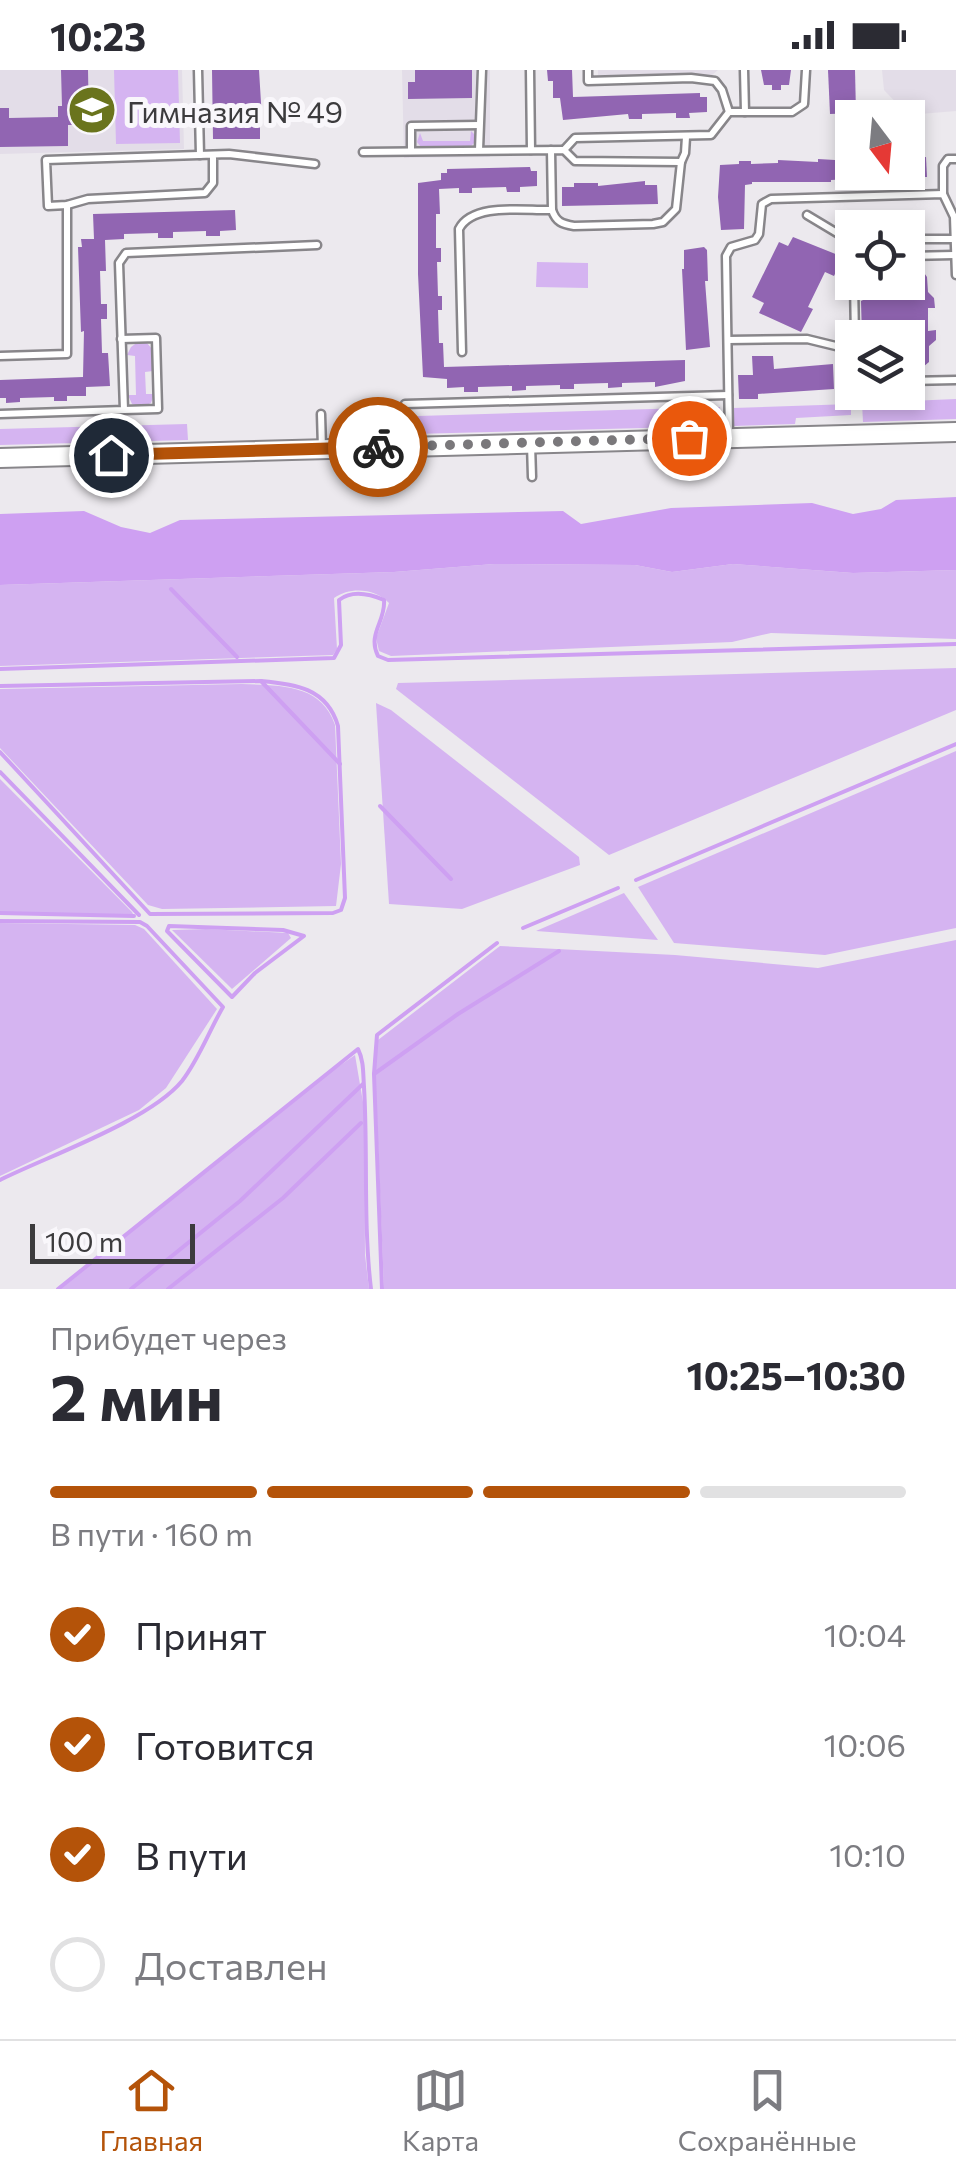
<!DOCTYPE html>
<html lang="ru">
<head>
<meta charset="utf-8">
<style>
	:root { --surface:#fff; --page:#f2f2f3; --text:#2b2b33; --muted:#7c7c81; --line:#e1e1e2; --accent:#b45309 }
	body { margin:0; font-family:Commissioner,sans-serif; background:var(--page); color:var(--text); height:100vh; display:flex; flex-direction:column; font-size:38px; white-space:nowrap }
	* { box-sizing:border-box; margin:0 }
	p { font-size:32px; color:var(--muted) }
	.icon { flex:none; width:55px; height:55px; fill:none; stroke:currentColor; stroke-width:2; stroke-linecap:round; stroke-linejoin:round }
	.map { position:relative; height:1219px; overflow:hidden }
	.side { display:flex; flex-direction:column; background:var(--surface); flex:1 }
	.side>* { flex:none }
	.needle { width:65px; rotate:164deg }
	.buttons { position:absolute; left:835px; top:30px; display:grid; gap:20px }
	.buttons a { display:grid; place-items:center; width:90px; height:90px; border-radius:0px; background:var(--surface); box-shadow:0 5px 15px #0003; font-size:50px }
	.scale { position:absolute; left:30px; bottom:25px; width:165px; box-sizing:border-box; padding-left:10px; border:5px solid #3c3b3d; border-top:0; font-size:28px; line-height:35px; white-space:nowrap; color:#3c3b3d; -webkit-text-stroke:8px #f9f7fb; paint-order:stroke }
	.pin { position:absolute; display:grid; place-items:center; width:85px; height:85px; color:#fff; margin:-42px; border:5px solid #fff; border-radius:50%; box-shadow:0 2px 10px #0007 }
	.courier { position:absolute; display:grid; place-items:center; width:100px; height:100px; margin:-50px; border:8px solid #b45309; border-radius:50%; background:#fff; color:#222; box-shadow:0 2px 12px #0007 }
	.overview em { font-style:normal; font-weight:700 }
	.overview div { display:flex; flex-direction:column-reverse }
	.overview { display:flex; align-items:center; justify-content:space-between; height:170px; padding:0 50px }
	h1 { font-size:65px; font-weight:700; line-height:75px }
	.bar { display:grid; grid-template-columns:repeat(4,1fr); gap:15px 10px; align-content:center; height:120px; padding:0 50px }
	.bar i { height:12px; border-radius:8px; background:var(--line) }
	.bar .current { background:var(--accent) }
	.bar p { grid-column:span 4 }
	ol { padding:0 50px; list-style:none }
	li { display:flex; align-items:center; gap:30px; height:110px }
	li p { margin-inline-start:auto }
	li .icon { padding:10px; border-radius:50%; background:var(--accent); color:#fff; stroke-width:4 }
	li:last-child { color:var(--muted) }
	li i { width:55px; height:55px; border:5px solid var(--line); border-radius:50% }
	.status { display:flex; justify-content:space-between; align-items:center; height:70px; padding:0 50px; background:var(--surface); direction:ltr }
	.status svg { height:28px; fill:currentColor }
	.tab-bar { display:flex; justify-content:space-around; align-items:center; height:140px; border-top:2px solid var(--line); background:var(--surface); font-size:28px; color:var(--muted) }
	.tab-bar a { display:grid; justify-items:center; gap:5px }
	.tab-bar .current { color:var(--accent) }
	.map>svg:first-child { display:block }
	.built { fill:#e3dde8 }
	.green { fill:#d5b4f1 }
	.water { fill:#cea0f2 }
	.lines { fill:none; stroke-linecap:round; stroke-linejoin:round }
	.stream { stroke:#cea0f2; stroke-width:4 }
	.building { fill:#9165b2 }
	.lane-casing { stroke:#88868a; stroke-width:11 }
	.secondary-casing { stroke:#88868a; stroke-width:22 }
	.lane { stroke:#fff; stroke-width:6 }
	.secondary { stroke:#fff; stroke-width:18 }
	.done { stroke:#7a787b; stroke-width:10; stroke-dasharray:0 18 }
	.route { stroke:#b45309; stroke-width:12 }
	.labels { text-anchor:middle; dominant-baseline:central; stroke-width:10; stroke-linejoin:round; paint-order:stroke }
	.poi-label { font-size:30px; fill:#3c3b3d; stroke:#f9f7fb; text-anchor:start }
</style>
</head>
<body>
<div class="status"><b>10:23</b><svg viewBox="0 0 49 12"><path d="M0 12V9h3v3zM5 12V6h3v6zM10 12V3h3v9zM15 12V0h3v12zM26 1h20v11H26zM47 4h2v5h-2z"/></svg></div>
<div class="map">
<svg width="956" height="1219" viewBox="0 0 956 1219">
	<rect width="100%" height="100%" fill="#ece9ee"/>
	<g class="built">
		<path d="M0,0h182l2,79 -184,5z"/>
		<path d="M402,0h88v87l-86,1z"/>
		<path d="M598,0h135h-15l-6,5h-114z"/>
		<path d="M882,0h74v41l-48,4 -24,-25z"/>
	</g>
	<g class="green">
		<path d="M114,0h64l2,73 -64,1z"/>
		<path d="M471,61l4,4v7l-4,4 -50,1 -4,-5 3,-9 3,8h47z"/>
		<path d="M537,192l51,1v25l-52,-1z"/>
		<path d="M138,272l9,1 5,6 1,22 -8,1 1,22h8l-3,9 -9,4 -10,-3 -4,-9h8l-1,-39 -8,-1 4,-8z"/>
		<path d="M956,329v20l-93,3 -1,-19z"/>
		<path d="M851,334v11l-55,3 -1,6 -61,2 -1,-18z"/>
		<path d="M720,337v19l-307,8 -1,-12 6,-6z"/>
		<path d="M187,354l1,16 -188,5v-16z"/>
		<path d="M494,494l141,1 37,7 61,-8 120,9 103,-3v69l-185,-6 -39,9 -341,14 -12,-5 -3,-13 13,-35c-13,-14 -38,-17 -55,-5l3,51 -4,6 -333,11v-81l394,-13z"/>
		<path d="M956,598v42l-347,145 -213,-166 2,-6z"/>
		<path d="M242,614c37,2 79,-1 93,41l6,139 -5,42 -174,3 -14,-4 -148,-157v-59z"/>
		<path d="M376,633l15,7 188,147 1,8 -118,44 -73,-5z"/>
		<path d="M956,681v177l-131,27 -151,-12 -36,-56z"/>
		<path d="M0,709l132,133 2,4 -134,-3z"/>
		<path d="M624,823l34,47 -122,-9z"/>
		<path d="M0,853l135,2 9,4 73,80 -51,79 -27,22 -139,66z"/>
		<path d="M206,859l82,4 3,5 -59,51 -60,-59z"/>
		<path d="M956,870v349h-572l-9,-219 3,-30 122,-94 175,9 143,13z"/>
		<path d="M355,985l9,53 1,147 4,34h-311l260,-208z"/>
	</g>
	<path class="water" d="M956,427v73l-103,3 -120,-9 -61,8 -37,-7 -141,-1 -100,8 -394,13v-71l84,-3 37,16 29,6 30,-13 383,-9 18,13 90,-16 141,-5 41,11 28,-5 15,-9z"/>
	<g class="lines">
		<g class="stream">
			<path d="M171,519l66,68"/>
			<path d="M0,599l334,-11 7,-13 -2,-45c13,-10 31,-6 45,0 2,21 -17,34 -6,56l10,4 568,-16"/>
			<path d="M261,611l79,83"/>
			<path d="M0,616l261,-5c34,3 66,7 77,45l7,172 -4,12 -8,3 -183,1 -150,-162"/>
			<path d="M0,702l139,143"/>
			<path d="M380,736l71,73"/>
			<path d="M636,810l320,-136"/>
			<path d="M0,843l134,3"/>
			<path d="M0,851l140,1 7,4 76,81c-14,24 -24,52 -41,74 -33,40 -134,75 -182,99"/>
			<path d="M169,856l114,4 21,6 -49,37 -23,24 -65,-66z"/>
			<path d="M523,858l95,-40"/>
			<path d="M374,1004l84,-60 101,-63"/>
			<path d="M58,1219l300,-240c6,12 5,25 6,38 4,67 -1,135 7,202"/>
			<path d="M131,1219l109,-88 123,-117"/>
			<path d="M168,1219l115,-91 78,-75"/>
			<path d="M382,1219l-8,-215 3,-39 120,-92"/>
		</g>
	</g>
	<g class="building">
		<path d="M61,0h27l1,55h-21v21l-68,1v-39h9v10l49,-1v-11h4z"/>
		<path d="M212,0h47l3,49h-2v20h-47z"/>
		<path d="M415,0h57v28l-64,1v-17h7z"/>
		<path d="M547,0h25l1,27 127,-4v4h7v15l-18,1 1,5h-14v-5l-34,1v5h-13l-1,-5 -65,6 -3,-22h-7v-17h-5z"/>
		<path d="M761,0h30l-2,15h-8v5h-9v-5h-8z"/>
		<path d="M828,0h27l1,43 -26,1z"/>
		<path d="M926,87l1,20h-19v-19z"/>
		<path d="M818,89l34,2v18l-21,1v2h-79v2l-7,1 -1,44 -23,1 -3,-33 2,-32 19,-1v-3h12v3l27,-1v-3l40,2z"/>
		<path d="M530,97l1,4h6v15l-17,1v5h-13l-1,-5 -34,1v5h-13v-5l-20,1 1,25h-4v34h5v14h-4l1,34h4v14h-4l1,33h4l1,24 241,-7v21l-30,6v-5l-33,1v4l-14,1v-5l-34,1v5h-14v-4l-34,1v4l-14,1v-5l-34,1v5h-14v-5l-17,1v-9l-24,-2 -5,-103v-91l23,-3v-7h6v-4z"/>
		<path d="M645,111v4h12l1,19 -96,2v-19h12v-4h24v3z"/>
		<path d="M235,140l1,20 -16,1v5h-14v-5l-33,1v6h-15v-5l-34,1v5l-19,1 1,31h-6l1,33h6v15h-6l1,34h6l2,33 -24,1v9h-19v5h-13v-4l-34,1v4l-14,1v-5h-6v-18l83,-3 1,-46 -3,1 -3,-85h4l-1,-8h13l-1,-25z"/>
		<path d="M793,167l50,20 -9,19 -9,-4 -17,35 5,2 -12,23 -42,-19 5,-10 -12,-6 27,-55 9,4z"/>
		<path d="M704,177l3,3 1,31h-3l5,66 -24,3 -4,-81h2v-19z"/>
		<path d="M922,200l5,7 1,15 6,6 1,10h-7v23l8,-1v10l-7,6v16l-6,5h-15v-29h-46l-1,-37 4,-2v-5h5v-12h38v-11z"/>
		<path d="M752,286h21l1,13 59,-5 1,25 -76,5v5h-19l-1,-24h15z"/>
	</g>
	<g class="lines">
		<g class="lane-casing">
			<g id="lane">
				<path d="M198,0l2,85"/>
				<path d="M530,0l1,80"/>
				<path d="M588,0v11l103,-3 24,3 7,9 7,22"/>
				<path d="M744,0l1,42"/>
				<path d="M479,80l3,-80"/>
				<path d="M551,80l1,60c4,12 10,14 22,16l79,-2 10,-2 13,-13 5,-47"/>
				<path d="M564,80l11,-12 136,-3 18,-23h63l12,-8 2,-34"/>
				<path d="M411,81v-25l68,-1"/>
				<path d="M363,82l201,-2 11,11 106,1 4,-9 1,-16"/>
				<path d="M213,85v28l-8,10 -117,6 -21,6 -19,1 -2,-46 183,-6 86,10"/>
				<path d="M943,124v-28l5,-7h8"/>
				<path d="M807,145l40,24 5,8"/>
				<path d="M908,169h46"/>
				<path d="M908,186l46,-1"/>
				<path d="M854,212l1,56"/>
				<path d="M121,269l35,-1 2,71 -34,1"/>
				<path d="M728,270l79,-1 45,11"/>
				<path d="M462,282l-3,-123c14,-27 66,-18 93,-19"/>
				<path d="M0,286l67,-2v-149"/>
				<path d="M908,311l48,-1"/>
				<path d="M405,334l323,-9"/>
				<path d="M0,344l124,-4 -5,-147 7,-10 191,-8"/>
				<path d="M321,344l1,34"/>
				<path d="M370,344l1,32"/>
				<path d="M729,366l-3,-180 5,-9 24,-7 4,-6 3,-30 9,-5 172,-5 11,23 2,58"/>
				<path d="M531,374l1,33"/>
			</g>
		</g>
		<g class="secondary-casing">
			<path id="secondary" d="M0,388l956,-26"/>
		</g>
		<use href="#lane" class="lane"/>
		<use href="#secondary" class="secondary"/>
	</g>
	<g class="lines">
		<path class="done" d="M378,377l311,-9"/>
		<path class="route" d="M111,385l267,-8"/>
	</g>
	<defs>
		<g id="school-disc" transform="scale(2.5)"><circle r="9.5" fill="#6a741d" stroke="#f9f7fb"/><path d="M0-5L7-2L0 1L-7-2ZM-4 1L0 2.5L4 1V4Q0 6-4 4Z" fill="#fff"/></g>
	</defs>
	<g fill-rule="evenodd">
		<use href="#school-disc" x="92" y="40"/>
	</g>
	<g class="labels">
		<g class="poi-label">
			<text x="127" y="40">Гимназия № 49</text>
		</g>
	</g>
</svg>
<div class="buttons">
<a><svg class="needle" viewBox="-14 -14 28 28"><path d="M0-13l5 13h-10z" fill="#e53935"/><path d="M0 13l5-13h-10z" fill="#7c7c81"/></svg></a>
<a><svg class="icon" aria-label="locate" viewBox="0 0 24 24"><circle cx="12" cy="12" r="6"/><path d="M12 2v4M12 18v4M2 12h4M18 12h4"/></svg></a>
<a><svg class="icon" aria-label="layers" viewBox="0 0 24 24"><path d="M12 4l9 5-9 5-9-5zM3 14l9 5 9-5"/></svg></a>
</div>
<div class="scale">100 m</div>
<div class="pin" style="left:689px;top:368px;background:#ea580c"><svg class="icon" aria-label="bag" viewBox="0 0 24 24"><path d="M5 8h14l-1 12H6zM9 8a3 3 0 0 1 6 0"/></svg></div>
<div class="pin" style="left:111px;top:385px;background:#1f2937"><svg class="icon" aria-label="home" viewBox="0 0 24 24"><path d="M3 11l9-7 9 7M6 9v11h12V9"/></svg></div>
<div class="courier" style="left:378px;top:377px"><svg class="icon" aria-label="bike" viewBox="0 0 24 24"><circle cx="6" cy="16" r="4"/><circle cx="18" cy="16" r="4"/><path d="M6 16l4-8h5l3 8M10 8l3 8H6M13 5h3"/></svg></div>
</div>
<section class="side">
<div class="overview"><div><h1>2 мин</h1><p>Прибудет через</p></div><em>10:25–10:30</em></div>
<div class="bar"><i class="current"></i><i class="current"></i><i class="current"></i><i></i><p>В пути · 160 m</p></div>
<ol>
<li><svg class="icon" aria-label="check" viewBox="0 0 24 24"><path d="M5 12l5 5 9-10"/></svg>Принят<p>10:04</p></li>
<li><svg class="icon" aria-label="check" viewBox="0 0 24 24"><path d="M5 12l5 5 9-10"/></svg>Готовится<p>10:06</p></li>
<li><svg class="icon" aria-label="check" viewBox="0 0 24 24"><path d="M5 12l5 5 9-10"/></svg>В пути<p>10:10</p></li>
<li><i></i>Доставлен</li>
</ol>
</section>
<nav class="tab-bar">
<a class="current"><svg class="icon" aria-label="home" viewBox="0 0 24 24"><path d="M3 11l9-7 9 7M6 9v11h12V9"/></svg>Главная</a>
<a><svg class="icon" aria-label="map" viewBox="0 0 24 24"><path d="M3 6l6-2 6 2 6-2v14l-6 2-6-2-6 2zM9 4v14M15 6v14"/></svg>Карта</a>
<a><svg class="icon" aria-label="saved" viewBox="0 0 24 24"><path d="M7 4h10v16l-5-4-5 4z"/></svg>Сохранённые</a>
</nav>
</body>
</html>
